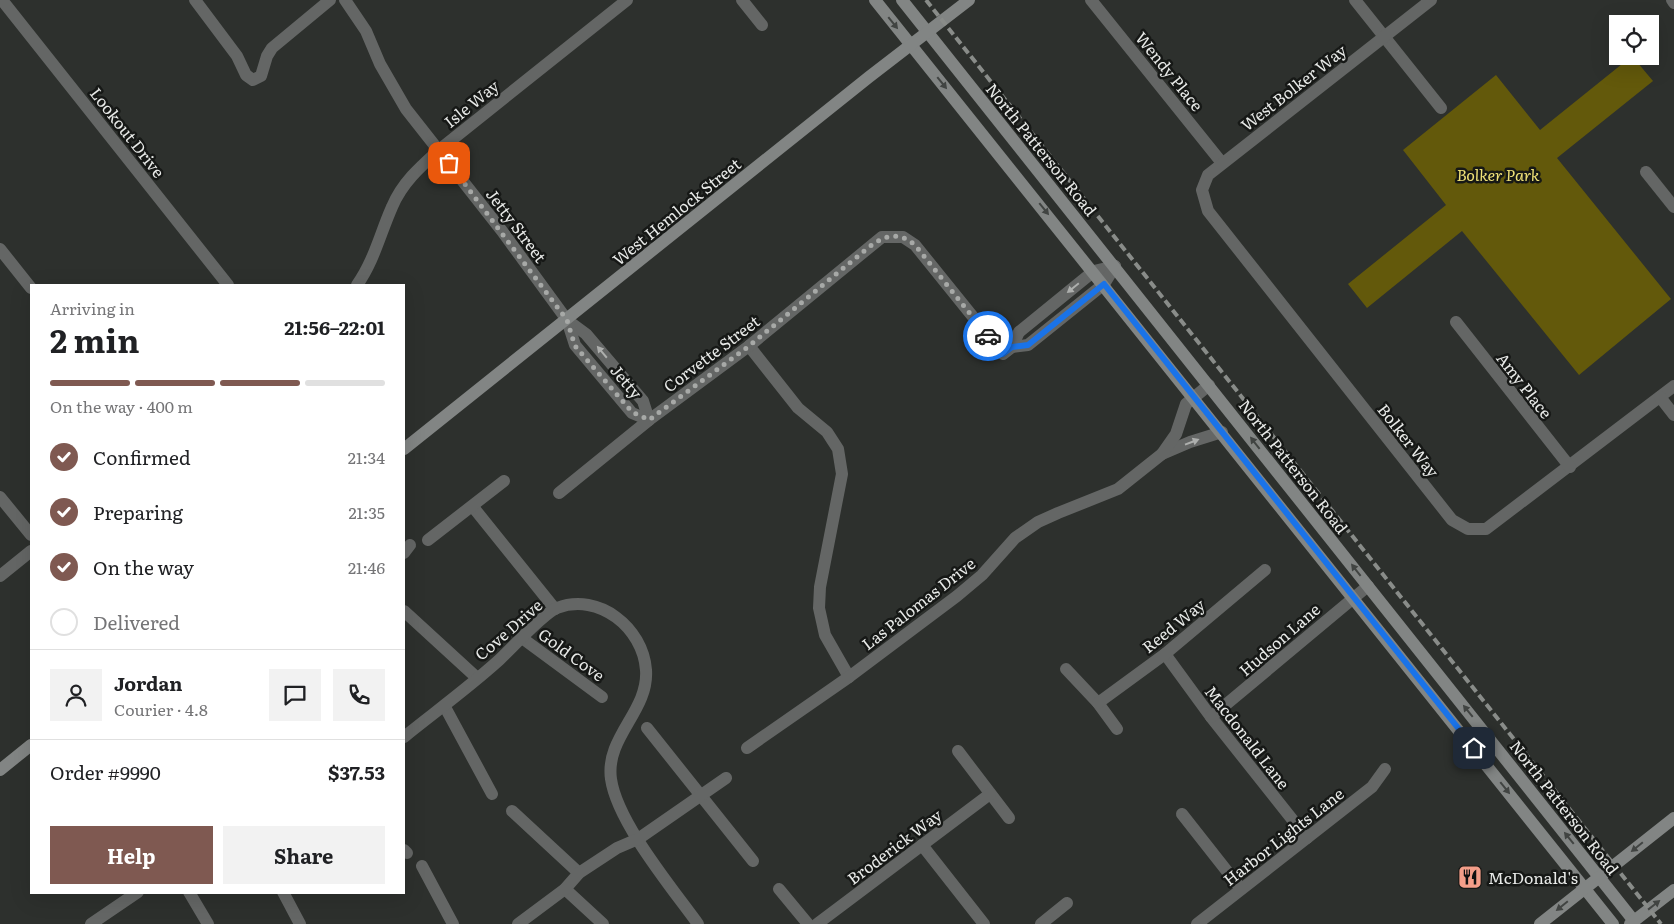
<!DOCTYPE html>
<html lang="en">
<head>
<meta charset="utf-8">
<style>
	:root { --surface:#fff; --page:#f2f2f2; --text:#202124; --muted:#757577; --line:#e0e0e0; --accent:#7f5951 }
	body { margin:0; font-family:Literata,serif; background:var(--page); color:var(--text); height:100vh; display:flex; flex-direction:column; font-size:19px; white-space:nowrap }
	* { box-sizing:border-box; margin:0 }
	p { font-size:16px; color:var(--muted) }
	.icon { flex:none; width:28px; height:28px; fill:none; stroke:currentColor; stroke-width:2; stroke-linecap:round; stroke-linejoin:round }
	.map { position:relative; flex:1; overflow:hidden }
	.side { position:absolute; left:30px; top:284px; width:375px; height:610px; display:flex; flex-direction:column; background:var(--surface); border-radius:0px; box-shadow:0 5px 20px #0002 }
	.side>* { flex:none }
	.tools { position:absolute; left:1609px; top:15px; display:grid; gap:10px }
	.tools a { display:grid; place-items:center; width:50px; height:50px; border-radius:0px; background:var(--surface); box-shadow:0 5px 20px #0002; font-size:25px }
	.pin { position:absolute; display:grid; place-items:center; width:42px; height:42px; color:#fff; margin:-21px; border-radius:10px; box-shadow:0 2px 8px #0006 }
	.courier { position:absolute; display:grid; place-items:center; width:50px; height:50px; margin:-25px; border:4px solid #1a73e8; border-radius:50%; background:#fff; color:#222; box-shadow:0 1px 6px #0007 }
	.overview em { font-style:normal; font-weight:700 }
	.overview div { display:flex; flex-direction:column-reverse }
	.overview { display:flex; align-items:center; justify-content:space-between; height:85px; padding:0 20px }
	h1 { font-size:32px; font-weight:700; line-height:38px }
	.bar { display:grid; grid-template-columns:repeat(4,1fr); gap:8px 5px; align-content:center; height:60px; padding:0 20px }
	.bar i { height:6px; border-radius:4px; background:var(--line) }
	.bar .on { background:var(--accent) }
	.bar p { grid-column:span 4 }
	.line { display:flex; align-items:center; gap:12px; padding:0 20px; border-top:1px solid var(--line) }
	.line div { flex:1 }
	.round { display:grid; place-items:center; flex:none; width:52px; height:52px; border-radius:0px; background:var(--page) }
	ol { padding:0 20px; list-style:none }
	li { display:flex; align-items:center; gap:15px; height:55px }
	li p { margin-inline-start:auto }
	li .icon { padding:5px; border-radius:50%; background:var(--accent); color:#fff; stroke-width:4 }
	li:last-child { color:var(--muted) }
	li i { width:28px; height:28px; border:2px solid var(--line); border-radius:50% }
	.button { display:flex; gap:10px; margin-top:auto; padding:10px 20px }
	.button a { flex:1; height:58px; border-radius:0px; background:var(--accent); color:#fff; font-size:20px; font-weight:700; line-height:58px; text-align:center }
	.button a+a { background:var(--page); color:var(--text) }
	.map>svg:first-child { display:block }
	.green { fill:#63590b }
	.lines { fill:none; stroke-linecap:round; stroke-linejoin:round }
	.street { stroke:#646665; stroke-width:12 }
	.secondary { stroke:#828584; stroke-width:12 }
	.rail { stroke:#898c89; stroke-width:4; stroke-dasharray:8 4; stroke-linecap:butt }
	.oneway { fill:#414442 }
	.oneway2 { fill:#adafad }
	.done { stroke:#a7a9a7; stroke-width:5; stroke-dasharray:0 9 }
	.route { stroke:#1a73e8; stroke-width:6 }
	.labels { text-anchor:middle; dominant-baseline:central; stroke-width:5; stroke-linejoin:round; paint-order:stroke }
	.street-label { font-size:16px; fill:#e8eae8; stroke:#161816 }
	.park-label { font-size:16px; font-style:italic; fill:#f0e277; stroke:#161816 }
	.poi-label { font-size:16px; fill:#e8eae8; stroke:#161816; text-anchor:start }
</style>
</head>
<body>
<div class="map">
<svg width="1674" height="924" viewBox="0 0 1674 924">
	<rect width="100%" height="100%" fill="#2d302d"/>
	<path class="green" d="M1632,56l21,25 -96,77 114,141 -92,76 -117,-144 -95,77 -19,-24 98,-79 -43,-55 93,-75 44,55z"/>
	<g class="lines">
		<g class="street">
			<path d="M2,0l226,285"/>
			<path d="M195,0l42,56 9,19 7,5 8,-4 6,-20 5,-8 58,-48"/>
			<path d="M345,0l21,31 14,33 26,45 96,122 65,89 19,14 57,67 6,19"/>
			<path d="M742,0l20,25"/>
			<path d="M1091,0l131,163"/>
			<path d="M1355,0l86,108"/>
			<path d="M1431,0l-223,175 -6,15 6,21 244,309 16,9h18l188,-143"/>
			<path d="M1672,0l2,3"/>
			<path d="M1646,172l28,35"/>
			<path d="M0,249l31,39"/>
			<path d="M357,285c17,-24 23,-51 35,-78 10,-24 28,-40 47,-57l188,-150"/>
			<path d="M567,320l8,25 57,68 17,7"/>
			<path d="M1456,322l114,145"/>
			<path d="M749,346l49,62 29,24 11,17 4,25 -22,113 -1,21 6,27 24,42"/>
			<path d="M1012,347l7,-15 75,-61 21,-5"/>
			<path d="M1660,397l14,18"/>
			<path d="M1162,454l28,-12 32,-10"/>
			<path d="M559,493l90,-73 100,-74 133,-109h21l12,8 88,109 9,-7 16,-2 76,-61 11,-18"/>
			<path d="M0,497l31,38"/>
			<path d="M473,507l82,102"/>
			<path d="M428,540l76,-59"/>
			<path d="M404,553l6,-8"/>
			<path d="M0,576l31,-25"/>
			<path d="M404,611l72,66"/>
			<path d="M522,638l80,59"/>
			<path d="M1165,654l46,63 96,121"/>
			<path d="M1066,669l32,34 19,26"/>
			<path d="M1098,703l67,-49 100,-84"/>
			<path d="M445,707l47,87"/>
			<path d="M1211,717l157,-131"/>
			<path d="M647,728l106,133"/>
			<path d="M404,737c31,-25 64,-49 94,-76 13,-12 46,-48 59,-53 42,-16 86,20 89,62 3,41 -41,67 -35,109 6,43 61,109 87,145"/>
			<path d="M747,748l102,-71 108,-81 25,-21 33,-37 23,-16 20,-9 60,-24 44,-35 14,-20 10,-30 23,-19"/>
			<path d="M958,751l51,67"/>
			<path d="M512,811l67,62"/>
			<path d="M1182,814l59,75"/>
			<path d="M922,845l62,79"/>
			<path d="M404,850l3,3"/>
			<path d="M422,866l31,58"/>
			<path d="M565,889l38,35"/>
			<path d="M779,889l29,35"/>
			<path d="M189,892l19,32"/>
			<path d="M283,892l17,32"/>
			<path d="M91,924l47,-32"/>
			<path d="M518,924l47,-35 14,-16 38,-25 21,-9 88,-61"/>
			<path d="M817,924l173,-130"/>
			<path d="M1041,924l26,-21"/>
			<path d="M1197,924l175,-137 13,-18"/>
		</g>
		<g class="secondary">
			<path d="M875,0l738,924"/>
			<path d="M902,0l732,921"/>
			<path d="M404,449l465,-372 100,-77"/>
			<path d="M0,770l31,-25"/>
			<path d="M1540,924l134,-106"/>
			<path d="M1630,924l44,-34"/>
		</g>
		<path class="rail" d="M926,0l735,924"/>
	</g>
	<defs><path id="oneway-solid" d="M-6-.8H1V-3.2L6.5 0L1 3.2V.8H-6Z" transform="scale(1.25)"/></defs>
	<g class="oneway">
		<use href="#oneway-solid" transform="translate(893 23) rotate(51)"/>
		<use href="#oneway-solid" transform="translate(942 83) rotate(51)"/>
		<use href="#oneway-solid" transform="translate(1044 209) rotate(51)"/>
		<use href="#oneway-solid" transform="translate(1255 443) rotate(-128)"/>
		<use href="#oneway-solid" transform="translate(1356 570) rotate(-128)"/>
		<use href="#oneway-solid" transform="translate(1468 711) rotate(-129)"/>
		<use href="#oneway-solid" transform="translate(1505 788) rotate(51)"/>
		<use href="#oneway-solid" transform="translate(1569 838) rotate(-129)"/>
		<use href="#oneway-solid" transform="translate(1637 847) rotate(141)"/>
		<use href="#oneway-solid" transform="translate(1654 905) rotate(-38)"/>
		<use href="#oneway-solid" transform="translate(1562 906) rotate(141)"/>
	</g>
	<g class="oneway2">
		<use href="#oneway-solid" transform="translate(1073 288) rotate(141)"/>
		<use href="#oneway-solid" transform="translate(602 352) rotate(-130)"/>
		<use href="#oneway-solid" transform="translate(1192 442) rotate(-21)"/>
	</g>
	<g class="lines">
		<path class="done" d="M449,163l118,157 8,26 57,66 17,8 100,-74 120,-99c16,-12 29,-16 46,-2l73,91"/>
		<path class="route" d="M988,336l15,18 9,-7 16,-2 76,-61 370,464"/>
	</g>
	<defs>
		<g id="restaurant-square" transform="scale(1.25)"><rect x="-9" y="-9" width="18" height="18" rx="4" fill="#f49e89" stroke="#161816"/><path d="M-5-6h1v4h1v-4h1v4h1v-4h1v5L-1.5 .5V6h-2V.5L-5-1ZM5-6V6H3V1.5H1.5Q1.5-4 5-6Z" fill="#111"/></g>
	</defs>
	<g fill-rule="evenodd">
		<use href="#restaurant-square" x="1470" y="877"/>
	</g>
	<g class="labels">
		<g class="street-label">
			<text transform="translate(1170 71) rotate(51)">Wendy Place</text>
			<text transform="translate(1293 87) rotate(-38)">West Bolker Way</text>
			<text transform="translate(471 103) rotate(-39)">Isle Way</text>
			<text transform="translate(128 132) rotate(52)">Lookout Drive</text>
			<text transform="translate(1042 149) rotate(51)">North Patterson Road</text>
			<text transform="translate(676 211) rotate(-39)">West Hemlock Street</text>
			<text transform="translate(517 225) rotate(53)">Jetty Street</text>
			<text transform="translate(711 353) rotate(-37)">Corvette Street</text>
			<text transform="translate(627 381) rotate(50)">Jetty</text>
			<text transform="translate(1525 385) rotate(52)">Amy Place</text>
			<text transform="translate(1409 440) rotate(52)">Bolker Way</text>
			<text transform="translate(1294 466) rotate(52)">North Patterson Road</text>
			<text transform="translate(918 603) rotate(-38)">Las Palomas Drive</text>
			<text transform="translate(1173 625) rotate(-39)">Reed Way</text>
			<text transform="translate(508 629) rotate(-41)">Cove Drive</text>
			<text transform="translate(1279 639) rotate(-41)">Hudson Lane</text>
			<text transform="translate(572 654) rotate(36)">Gold Cove</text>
			<text transform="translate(1248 737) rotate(52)">Macdonald Lane</text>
			<text transform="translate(1565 807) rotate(52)">North Patterson Road</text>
			<text transform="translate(1283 836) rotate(-38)">Harbor Lights Lane</text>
			<text transform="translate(894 846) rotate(-37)">Broderick Way</text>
		</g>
		<g class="park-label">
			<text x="1498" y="174">Bolker Park</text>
		</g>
		<g class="poi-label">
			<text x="1488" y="877">McDonald's</text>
		</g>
	</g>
</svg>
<div class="tools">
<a><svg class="icon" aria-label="locate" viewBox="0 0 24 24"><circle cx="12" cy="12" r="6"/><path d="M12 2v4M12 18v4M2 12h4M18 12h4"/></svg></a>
</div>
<div class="pin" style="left:449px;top:163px;background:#ea580c"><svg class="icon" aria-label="bag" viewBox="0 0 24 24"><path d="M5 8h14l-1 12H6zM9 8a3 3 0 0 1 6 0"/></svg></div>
<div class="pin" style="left:1474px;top:748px;background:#1f2937"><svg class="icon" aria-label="home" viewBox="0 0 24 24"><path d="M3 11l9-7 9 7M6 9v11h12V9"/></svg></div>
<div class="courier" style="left:988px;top:336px"><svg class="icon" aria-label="car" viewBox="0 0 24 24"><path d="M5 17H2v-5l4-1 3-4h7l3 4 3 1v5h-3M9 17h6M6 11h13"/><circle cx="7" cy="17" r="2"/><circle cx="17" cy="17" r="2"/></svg></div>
<section class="side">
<div class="overview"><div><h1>2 min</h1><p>Arriving in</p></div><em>21:56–22:01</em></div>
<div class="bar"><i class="on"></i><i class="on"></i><i class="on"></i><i></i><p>On the way · 400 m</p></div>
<ol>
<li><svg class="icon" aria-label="check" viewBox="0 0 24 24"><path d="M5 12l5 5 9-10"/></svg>Confirmed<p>21:34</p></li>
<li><svg class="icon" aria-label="check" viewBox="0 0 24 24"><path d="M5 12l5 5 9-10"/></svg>Preparing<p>21:35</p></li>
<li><svg class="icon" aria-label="check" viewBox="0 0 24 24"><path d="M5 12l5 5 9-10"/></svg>On the way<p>21:46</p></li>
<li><i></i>Delivered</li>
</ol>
<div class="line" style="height:90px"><a class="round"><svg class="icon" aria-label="person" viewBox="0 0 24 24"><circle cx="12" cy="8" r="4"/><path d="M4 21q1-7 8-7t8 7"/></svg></a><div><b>Jordan</b><p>Courier · 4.8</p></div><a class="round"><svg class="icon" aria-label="chat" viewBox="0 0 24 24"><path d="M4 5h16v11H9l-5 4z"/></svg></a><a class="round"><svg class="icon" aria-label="phone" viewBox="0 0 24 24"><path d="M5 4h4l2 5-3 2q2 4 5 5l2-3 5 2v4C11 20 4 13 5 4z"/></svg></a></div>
<div class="line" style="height:65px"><div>Order #9990</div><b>$37.53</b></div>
<div class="button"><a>Help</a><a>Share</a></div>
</section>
</div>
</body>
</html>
